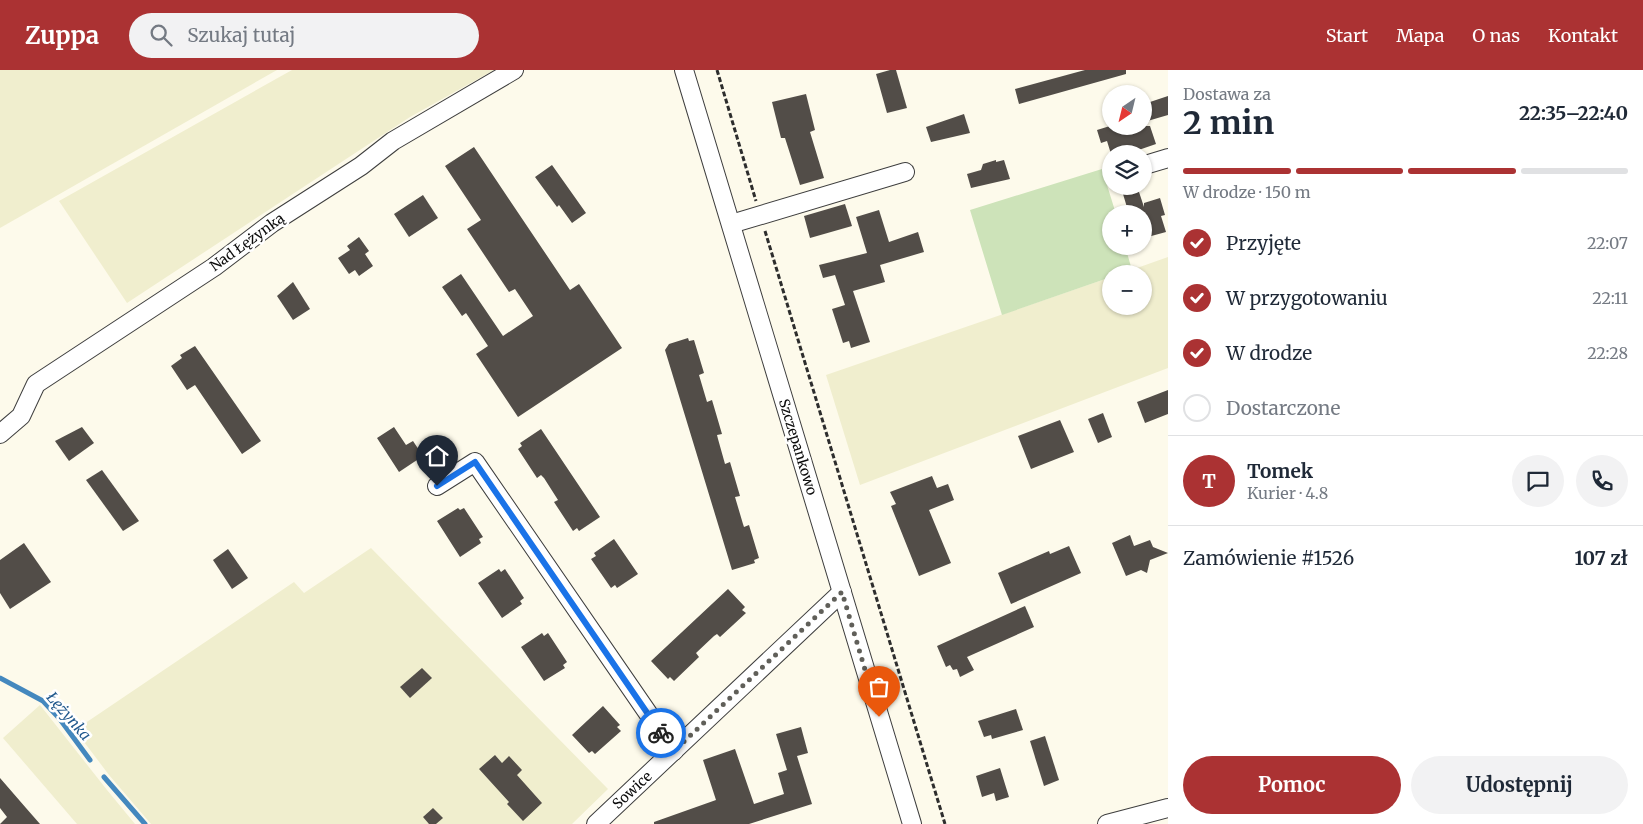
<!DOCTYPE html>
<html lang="pl">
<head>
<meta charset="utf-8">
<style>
	:root { --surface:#fff; --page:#f2f2f3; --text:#1f2937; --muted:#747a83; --line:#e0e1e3; --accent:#ab3233 }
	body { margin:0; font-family:Merriweather,serif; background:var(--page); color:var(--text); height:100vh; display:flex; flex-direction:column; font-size:19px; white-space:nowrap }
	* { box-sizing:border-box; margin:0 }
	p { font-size:16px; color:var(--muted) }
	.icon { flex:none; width:28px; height:28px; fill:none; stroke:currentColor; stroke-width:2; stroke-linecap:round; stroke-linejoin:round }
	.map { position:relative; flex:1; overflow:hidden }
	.side { display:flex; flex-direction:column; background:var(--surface); width:475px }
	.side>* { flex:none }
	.needle { width:32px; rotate:215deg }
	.tools { position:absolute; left:1102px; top:15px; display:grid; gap:10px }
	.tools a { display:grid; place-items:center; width:50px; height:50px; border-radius:50%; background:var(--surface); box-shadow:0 1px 4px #0004; font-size:25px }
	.pin { position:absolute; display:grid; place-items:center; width:42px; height:42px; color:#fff; margin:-51px -21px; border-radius:50% 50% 50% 0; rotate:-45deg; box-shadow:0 0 5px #0007 }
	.pin .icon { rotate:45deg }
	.courier { position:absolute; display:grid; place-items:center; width:50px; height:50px; margin:-25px; border:4px solid #1a73e8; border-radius:50%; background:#fff; color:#222; box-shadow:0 1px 6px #0007 }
	.headline em { font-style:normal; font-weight:700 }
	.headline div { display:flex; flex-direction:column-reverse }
	.headline { display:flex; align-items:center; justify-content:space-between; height:85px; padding:0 15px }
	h1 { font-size:32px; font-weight:700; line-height:38px }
	.bar { display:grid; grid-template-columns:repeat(4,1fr); gap:8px 5px; align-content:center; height:60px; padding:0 15px }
	.bar i { height:6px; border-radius:4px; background:var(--line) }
	.bar .selected { background:var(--accent) }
	.bar p { grid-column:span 4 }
	.line { display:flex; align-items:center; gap:12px; padding:0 15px; border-top:1px solid var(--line) }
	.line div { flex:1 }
	.round { display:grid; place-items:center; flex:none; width:52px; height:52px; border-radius:26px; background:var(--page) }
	ol { padding:0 15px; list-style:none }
	li { display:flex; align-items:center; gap:15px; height:55px }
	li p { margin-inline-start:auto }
	li .icon { padding:5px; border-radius:50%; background:var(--accent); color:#fff; stroke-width:4 }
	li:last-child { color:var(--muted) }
	li i { width:28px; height:28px; border:2px solid var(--line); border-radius:50% }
	.cta { display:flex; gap:10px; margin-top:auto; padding:10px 15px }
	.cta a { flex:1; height:58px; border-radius:30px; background:var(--accent); color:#fff; font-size:20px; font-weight:700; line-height:58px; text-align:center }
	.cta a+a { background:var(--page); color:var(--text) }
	header { display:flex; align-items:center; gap:30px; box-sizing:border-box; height:70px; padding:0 25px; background:var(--accent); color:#fff }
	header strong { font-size:24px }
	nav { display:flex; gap:28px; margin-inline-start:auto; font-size:18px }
	.search { width:350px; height:45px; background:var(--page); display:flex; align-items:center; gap:12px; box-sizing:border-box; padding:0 18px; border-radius:28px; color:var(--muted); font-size:19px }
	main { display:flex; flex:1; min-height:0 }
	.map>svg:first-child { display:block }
	.farmland { fill:#f0eece }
	.green { fill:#cde3b9 }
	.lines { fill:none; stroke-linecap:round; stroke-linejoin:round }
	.stream { stroke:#4488be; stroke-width:5 }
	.building { fill:#524d48 }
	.minor-casing { stroke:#3e3e3e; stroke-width:20 }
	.path { stroke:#2d2d2d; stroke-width:3; stroke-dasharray:5 2.5; stroke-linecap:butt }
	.minor { stroke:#fff; stroke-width:18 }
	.done { stroke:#605f59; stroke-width:5; stroke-dasharray:0 9 }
	.route { stroke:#1a73e8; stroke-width:6 }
	.labels { text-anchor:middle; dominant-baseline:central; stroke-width:5; stroke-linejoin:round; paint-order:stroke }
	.street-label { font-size:14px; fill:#0b0b0b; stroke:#fff }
	.water-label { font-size:15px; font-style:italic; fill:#225a8e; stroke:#fff }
</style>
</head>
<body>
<header>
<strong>Zuppa</strong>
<div class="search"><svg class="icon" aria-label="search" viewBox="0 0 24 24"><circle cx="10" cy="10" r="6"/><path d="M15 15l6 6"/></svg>Szukaj tutaj</div>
<nav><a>Start</a><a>Mapa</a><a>O nas</a><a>Kontakt</a></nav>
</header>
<main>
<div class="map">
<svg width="1168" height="754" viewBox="0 0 1168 754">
	<rect width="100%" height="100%" fill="#fdfaeb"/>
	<g class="farmland">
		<path d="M0,0h277l-277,158z"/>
		<path d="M292,0h202l-84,47 -283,186 -68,-102z"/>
		<path d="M1168,187v111l-308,117 -34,-110 285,-98v29h33v-32h-24z"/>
		<path d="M371,478l237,241 -36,35h-421l-42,-49 -34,-45 219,-148 10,11z"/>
		<path d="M40,635l67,85 28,34h-58l-74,-86z"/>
	</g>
	<path class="green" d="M1102,99l14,45h-5v32h14l7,24 -12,4h-9v3l-109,38 -32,-105z"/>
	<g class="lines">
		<g class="stream">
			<path d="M0,608l43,23 16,17 31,42"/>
			<path d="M104,707l41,47"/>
		</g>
	</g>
	<g class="building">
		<path d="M890,0h6l11,38 -20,5 -11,-39z"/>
		<path d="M1085,0h41v4l-107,30 -4,-15z"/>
		<path d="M806,24l9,36 -5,2 14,46 -24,7 -15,-47h-4l-9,-36z"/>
		<path d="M1168,26v19l-24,7v-18z"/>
		<path d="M964,44l6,19 -39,9 -5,-15z"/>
		<path d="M1110,56h40l6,18 -29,10h-16l-4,-13 -6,2 -4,-13z"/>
		<path d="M474,77l96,143 9,-6 43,64 -104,69 -42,-63 12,-8 -22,-33 -4,3 -20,-29 19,-13 42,62 30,-20 -18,-27 -6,3 -42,-63 14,-9 -36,-54z"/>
		<path d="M996,90v2l8,-2 6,19 -39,9 -4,-14 14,-4 2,-6z"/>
		<path d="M552,95l34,48 -14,10 -13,-18 -2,2 -22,-30z"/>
		<path d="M1138,119l6,18v-4l16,-5 5,17 -4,1 5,16 -22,6v-24h-15l-6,-20z"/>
		<path d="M423,125l15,23 -29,19 -15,-23z"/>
		<path d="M845,134l7,22 -42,12 -6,-22z"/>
		<path d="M879,140l10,32 29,-10 6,20 -44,13 5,17 -32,9 17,51 -19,6 -2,-7 -6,2 -11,-34 13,-4 -10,-30 -12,3 -4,-13 48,-12 -11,-36z"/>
		<path d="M359,167l10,14 -4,3 8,12 -14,10 -4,-6 -6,4 -11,-16 12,-8 -3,-4z"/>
		<path d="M293,212l17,27 -17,11 -16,-24z"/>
		<path d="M688,268l1,3 5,-1 10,33 -5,2 8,27 5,-2 10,34 -5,1 1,4 7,25 5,-2 10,34 -5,1 8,27 1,3 5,-2 10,33 -5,2 1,3 -23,7 -67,-220 4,-6z"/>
		<path d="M195,276l66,95 -19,13 -47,-69 -8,5 -16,-24 11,-8 -2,-3z"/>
		<path d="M1168,320v24l-23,9 -8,-21z"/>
		<path d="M1103,343l9,24 -14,6 -10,-24z"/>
		<path d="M1060,350l14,32 -43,17 -13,-33z"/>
		<path d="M82,357l12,16 -25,18 -14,-20z"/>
		<path d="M394,357l12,18 7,-4 10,15 -24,16 -22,-34z"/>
		<path d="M541,359l59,88 -21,14 -2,-3 -4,3 -19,-29 4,-2 -14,-22 -3,-3 -4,3 -19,-29 4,-3 -2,-3z"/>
		<path d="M102,400l37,51 -16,10 -37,-51z"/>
		<path d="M932,406l5,12 11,-4 6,16 -25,10 22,53 -32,13 -28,-70 5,-2 -6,-12z"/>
		<path d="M458,438l2,2 4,-2 19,29 -4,2 2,4 -21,14 -23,-36z"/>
		<path d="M1130,465l4,11 16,-6 3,7 15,6 -18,7 -3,13 -6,-3 -15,6 -14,-33z"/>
		<path d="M614,469l24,35 -21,14 -2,-3 -4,3 -20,-29 5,-3 -2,-3z"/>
		<path d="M24,473l27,39 -41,27 -10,-16v-33z"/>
		<path d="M1069,476l12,27 -70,31 -13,-31 51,-22 1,3z"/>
		<path d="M228,479l20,29 -16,11 -19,-29z"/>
		<path d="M499,499l2,3 4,-3 19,29 -4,3 2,3 -20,14 -24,-35z"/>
		<path d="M728,519l17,18 -3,3 4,3 -26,24 -3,-3 -3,2 -18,17 3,4 -25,24 -4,-4 -2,2 -17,-18z"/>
		<path d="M1025,536l9,21 -67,30 7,13 -14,7 -3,-8 -4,1 -3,-5 -4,2 -9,-21z"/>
		<path d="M542,563l2,3 4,-3 19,29 -4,3 2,3 -21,13 -23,-34z"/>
		<path d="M422,598l10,10 -22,20 -10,-11z"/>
		<path d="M603,636l17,19 -3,2 4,4 -26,23 -3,-3 -3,2 -17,-18z"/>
		<path d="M1016,639l7,21 -31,9 -1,-4 -7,2 -6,-16z"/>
		<path d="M801,657l7,26 -11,3 15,48 -63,20h-95v-2l62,-22 -13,-40 32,-11 19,55 30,-10 -6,-21 9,-3 -11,-36z"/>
		<path d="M1045,666l14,44 -15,6 -14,-45z"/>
		<path d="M495,685l7,8 7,-7 13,14 -5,5 25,28 -19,18 -16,-17 2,-2 -30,-33z"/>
		<path d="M1000,698l9,29 -13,4 -2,-8 -12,4 -6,-21z"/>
		<path d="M0,708l26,30 14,16h-40l7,-7 -7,-9z"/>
		<path d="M433,738l10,10 -7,6h-7l-6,-7z"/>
	</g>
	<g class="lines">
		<g class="minor-casing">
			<g id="minor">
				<path d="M684,0l228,754"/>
				<path d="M1145,95l23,-7"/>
				<path d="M731,154l174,-52"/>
				<path d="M0,364l21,-18 15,-32 178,-117 58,-44 89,-57 32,-25 121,-71"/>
				<path d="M437,416l38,-24 199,289"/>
				<path d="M596,754l246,-232"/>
				<path d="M1107,754l61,-16"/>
			</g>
		</g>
		<g class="path">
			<path d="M717,0l39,131"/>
			<path d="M765,161l180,593"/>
		</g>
		<use href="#minor" class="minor"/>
	</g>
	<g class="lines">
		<path class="done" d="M661,663l13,18 168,-159 37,125"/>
		<path class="route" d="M437,416l38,-24 186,271"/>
	</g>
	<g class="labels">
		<g class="street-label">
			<text transform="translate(247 172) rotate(-36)">Nad Łężynką</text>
			<text transform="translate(798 377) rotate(73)">Szczepankowo</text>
			<text transform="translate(632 720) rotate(-43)">Sowice</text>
		</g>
		<g class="water-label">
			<text transform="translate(69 646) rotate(49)">Łężynka</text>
		</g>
	</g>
</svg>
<div class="tools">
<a><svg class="needle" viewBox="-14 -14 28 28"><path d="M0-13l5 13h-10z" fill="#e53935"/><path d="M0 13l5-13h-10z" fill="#747a83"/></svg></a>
<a><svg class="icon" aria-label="layers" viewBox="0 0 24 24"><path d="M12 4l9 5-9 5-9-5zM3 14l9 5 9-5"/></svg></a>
<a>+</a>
<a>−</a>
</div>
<div class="pin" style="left:879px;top:647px;background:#ea580c"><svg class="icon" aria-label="bag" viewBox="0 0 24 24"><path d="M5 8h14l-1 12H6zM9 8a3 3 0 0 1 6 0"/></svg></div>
<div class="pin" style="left:437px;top:416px;background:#1f2937"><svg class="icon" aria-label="home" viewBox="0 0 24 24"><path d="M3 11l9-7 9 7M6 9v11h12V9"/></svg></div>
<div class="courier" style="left:661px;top:663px"><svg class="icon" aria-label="bike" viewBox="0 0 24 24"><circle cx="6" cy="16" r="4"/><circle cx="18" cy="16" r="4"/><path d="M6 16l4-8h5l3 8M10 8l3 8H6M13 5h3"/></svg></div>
</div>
<section class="side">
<div class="headline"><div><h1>2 min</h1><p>Dostawa za</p></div><em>22:35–22:40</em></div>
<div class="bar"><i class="selected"></i><i class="selected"></i><i class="selected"></i><i></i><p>W drodze · 150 m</p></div>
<ol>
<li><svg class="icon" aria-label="check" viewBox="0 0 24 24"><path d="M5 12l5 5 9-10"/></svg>Przyjęte<p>22:07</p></li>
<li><svg class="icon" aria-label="check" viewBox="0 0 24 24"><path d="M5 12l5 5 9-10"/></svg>W przygotowaniu<p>22:11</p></li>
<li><svg class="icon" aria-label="check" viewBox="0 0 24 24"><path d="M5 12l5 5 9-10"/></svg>W drodze<p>22:28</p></li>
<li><i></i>Dostarczone</li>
</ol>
<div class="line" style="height:90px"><b class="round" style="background:var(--accent);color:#fff">T</b><div><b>Tomek</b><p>Kurier · 4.8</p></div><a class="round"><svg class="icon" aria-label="chat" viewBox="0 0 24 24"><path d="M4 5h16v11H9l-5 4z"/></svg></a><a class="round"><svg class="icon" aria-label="phone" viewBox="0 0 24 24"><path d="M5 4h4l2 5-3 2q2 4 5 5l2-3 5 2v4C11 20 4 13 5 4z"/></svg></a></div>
<div class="line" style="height:65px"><div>Zamówienie #1526</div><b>107 zł</b></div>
<div class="cta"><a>Pomoc</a><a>Udostępnij</a></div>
</section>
</main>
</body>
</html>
